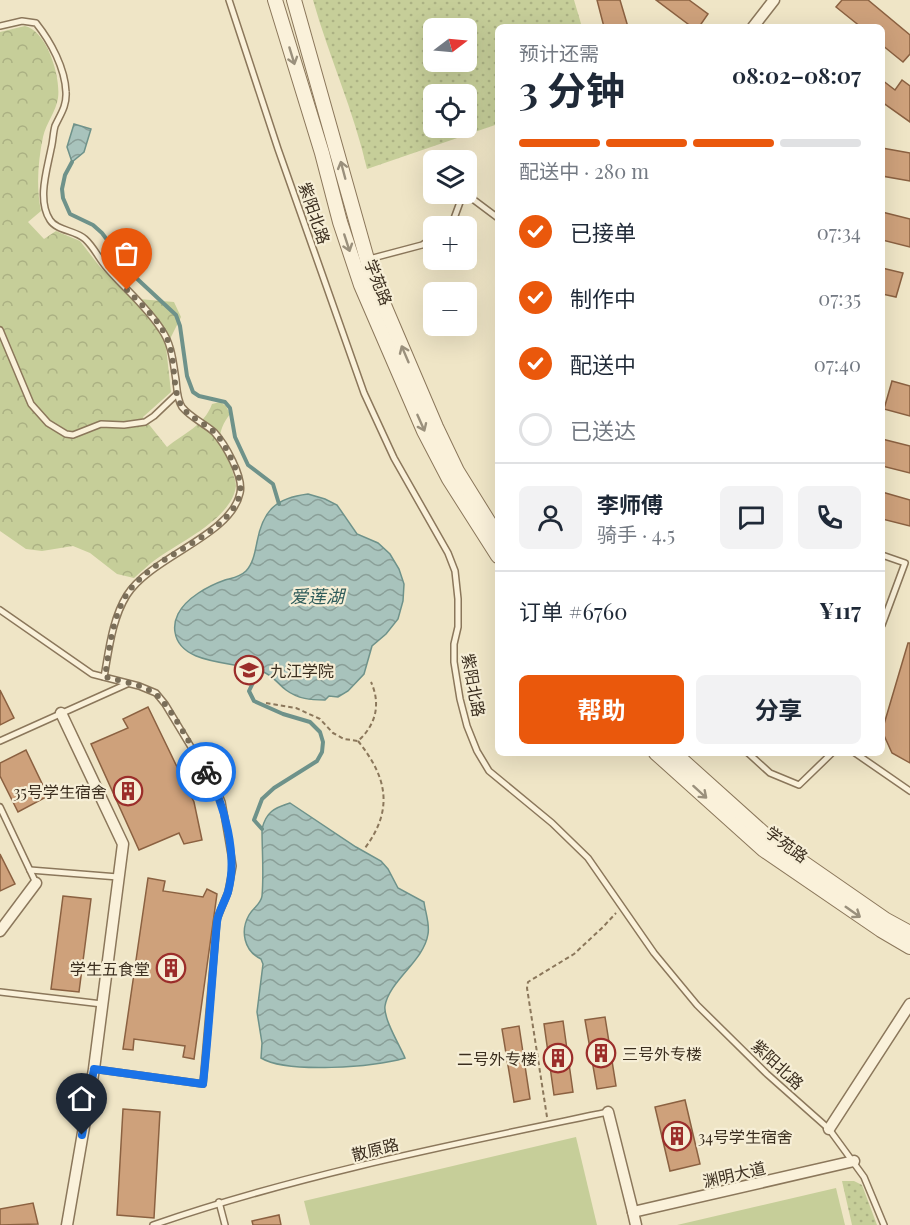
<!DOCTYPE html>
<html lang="zh">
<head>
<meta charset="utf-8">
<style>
	:root { --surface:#fff; --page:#f2f2f3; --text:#1f2937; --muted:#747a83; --line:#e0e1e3; --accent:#ea580c }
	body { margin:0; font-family:"Playfair Display","Noto Sans SC",serif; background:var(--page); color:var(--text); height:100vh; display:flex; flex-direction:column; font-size:22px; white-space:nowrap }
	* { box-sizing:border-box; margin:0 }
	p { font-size:20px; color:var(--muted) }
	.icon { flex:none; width:33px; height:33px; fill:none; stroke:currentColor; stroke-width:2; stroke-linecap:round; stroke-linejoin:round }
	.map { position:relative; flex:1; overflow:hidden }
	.details { position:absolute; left:495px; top:24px; width:390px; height:732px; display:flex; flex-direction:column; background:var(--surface); border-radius:9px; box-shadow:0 6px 24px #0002 }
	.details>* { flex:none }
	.needle { width:39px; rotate:74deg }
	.fabs { position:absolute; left:423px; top:18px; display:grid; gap:12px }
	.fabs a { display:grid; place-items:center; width:54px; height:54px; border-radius:9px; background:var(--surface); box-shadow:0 6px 24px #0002; font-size:30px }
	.pin { position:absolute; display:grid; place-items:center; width:51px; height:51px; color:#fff; margin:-62px -26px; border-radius:50% 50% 50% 0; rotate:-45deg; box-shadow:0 0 6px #0007 }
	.pin .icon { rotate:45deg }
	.courier { position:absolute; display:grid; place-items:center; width:60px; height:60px; margin:-30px; border:4px solid #1a73e8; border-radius:50%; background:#fff; color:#222; box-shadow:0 2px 8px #0007 }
	.overview em { font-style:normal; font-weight:700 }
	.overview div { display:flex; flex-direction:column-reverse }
	.overview { display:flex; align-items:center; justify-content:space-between; height:102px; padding:0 24px }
	h1 { font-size:39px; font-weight:700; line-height:45px }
	.bar { display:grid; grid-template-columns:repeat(4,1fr); gap:9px 6px; align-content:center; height:72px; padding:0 24px }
	.bar i { height:8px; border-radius:4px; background:var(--line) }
	.bar .active { background:var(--accent) }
	.bar p { grid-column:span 4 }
	.line { display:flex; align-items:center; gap:15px; padding:0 24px; border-top:2px solid var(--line) }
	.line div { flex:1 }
	.round { display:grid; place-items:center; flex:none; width:63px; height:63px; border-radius:9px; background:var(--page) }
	ol { padding:0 24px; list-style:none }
	li { display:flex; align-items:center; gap:18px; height:66px }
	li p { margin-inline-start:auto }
	li .icon { padding:6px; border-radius:50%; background:var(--accent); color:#fff; stroke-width:4 }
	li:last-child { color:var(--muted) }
	li i { width:33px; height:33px; border:3px solid var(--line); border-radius:50% }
	.button { display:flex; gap:12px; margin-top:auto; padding:12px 24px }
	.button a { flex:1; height:69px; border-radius:9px; background:var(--accent); color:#fff; font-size:24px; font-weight:700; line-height:69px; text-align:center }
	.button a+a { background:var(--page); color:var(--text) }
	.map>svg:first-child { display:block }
	.grass { fill:url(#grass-dots); fill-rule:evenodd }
	.forest { fill:url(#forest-crowns) }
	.garden { fill:#c6ce99 }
	.water { fill:url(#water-waves); stroke:#6e928a; stroke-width:1.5 }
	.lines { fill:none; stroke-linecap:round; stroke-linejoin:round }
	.stream { stroke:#6e928a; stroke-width:4 }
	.building { fill:#cea17b; stroke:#8b6141; stroke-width:1.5 }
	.service-casing { stroke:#8b775b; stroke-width:8 }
	.minor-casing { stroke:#8b775b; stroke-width:13 }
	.tertiary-casing { stroke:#8b775b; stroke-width:16 }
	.path { stroke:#8b775b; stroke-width:2; stroke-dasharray:4.5 3; stroke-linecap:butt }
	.service { stroke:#faf1da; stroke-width:5 }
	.minor { stroke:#faf1da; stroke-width:10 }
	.tertiary { stroke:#faf1da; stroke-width:14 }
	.oneway { stroke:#9a907c }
	.done { stroke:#7a6e59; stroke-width:6; stroke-dasharray:0 10.8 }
	.route { stroke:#1a73e8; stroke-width:8 }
	.labels { text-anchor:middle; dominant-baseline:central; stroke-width:4.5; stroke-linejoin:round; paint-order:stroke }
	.street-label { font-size:16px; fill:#3b2e1f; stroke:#f6eed6 }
	.poi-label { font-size:16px; fill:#3b2e1f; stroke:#f6eed6; text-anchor:start }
	.water-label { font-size:18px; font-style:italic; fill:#2e5b5a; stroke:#f6eed6 }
</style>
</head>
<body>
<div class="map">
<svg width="910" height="1225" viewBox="0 0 910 1225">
	<defs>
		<pattern id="grass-dots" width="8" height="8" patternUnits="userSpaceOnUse" patternTransform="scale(1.5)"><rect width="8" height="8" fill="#c6ce99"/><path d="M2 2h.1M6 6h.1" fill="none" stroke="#abb183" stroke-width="1.8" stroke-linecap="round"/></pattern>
		<pattern id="forest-crowns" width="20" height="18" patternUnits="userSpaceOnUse" patternTransform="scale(1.5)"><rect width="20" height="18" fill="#c6ce99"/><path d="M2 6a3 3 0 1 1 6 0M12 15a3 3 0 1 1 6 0" fill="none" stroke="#abb183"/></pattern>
		<pattern id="water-waves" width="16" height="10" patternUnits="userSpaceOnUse" patternTransform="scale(1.5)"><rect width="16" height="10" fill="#a8c3bc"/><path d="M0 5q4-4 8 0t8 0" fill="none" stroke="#8a9f98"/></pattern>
	</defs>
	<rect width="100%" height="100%" fill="#efe5c6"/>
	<g class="grass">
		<path d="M313,0h261l8,27h-84v97l-131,45c-13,-58 -38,-112 -54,-169zM434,28h32v34h-32zM434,94h32v34h-32z"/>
		<path d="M842,1181h12l8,4 15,40h-25z"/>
	</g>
	<path class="forest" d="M25,26c22,5 36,51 33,72 -2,14 -12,25 -15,39 -5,24 -7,50 -2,74l-13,11 16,17 12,-8 24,10 20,26 29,28 10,4 35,3 7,15 -15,30 5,45 -28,25 24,30c17,-14 37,-21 45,-43l8,-2 6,4 4,8c-20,27 -4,33 3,59 1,4 3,9 3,13 -4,33 -57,56 -81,74 -7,5 -14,12 -21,18l-17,-4 -27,-21 -17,-7 -31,5 -16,-2 -26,-18v-499z"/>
	<g class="garden">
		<path d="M576,1137l21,88h-287l-6,-24z"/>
		<path d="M836,1188l9,37h-168z"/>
	</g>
	<g class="water">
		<path d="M74,124l17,5 -7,23 -12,10 -5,-15z"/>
		<path d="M308,494l17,5 12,6 20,29 21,9 12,11 9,15 5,15 -1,17 -5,18 -12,15 -14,12 -8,28 -16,17 -10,6 -9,-1 -4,4c-14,0 -27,-1 -39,-10 -9,-7 -13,-15 -25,-19 -25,-10 -81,-5 -86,-39 -1,-6 0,-12 3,-18 8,-16 30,-28 47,-34 7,-2 15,-3 21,-9 7,-7 9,-19 11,-29 6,-32 19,-44 51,-48z"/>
		<path d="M290,803l66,44 25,14 7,8 10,19 26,14c1,9 6,22 4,32 -4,27 -39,47 -43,72 -2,12 15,40 20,52 -31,9 -117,16 -144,0l1,-15 -5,-31 6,-48 -2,-5c-17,-8 -21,-28 -12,-44 4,-7 12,-11 13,-19 2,-22 0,-45 0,-67 4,-17 12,-21 28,-26z"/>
	</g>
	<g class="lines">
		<g class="stream">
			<path d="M72,162l-7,13 -3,14 1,9 7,16 23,11 9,8 31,42 43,40 4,11 7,50 6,16 6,4 26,6 5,6 5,29 13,28 25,19 6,20"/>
			<path d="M259,670l-10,21 5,10 29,13 27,8 10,10 3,10 -1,10 -5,9 -43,27 -12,11 -8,21 8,9"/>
		</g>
	</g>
	<g class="building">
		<path d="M597,0h23l8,27h-24z"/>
		<path d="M656,0h33l19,14 -9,13h-7z"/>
		<path d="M842,0h26l42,35v19l-7,8 -21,-17v-18h-21l-25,-20z"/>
		<path d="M882,80l13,10 7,-10 8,6v36l-28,-20z"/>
		<path d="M882,148l28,5v28l-28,-5z"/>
		<path d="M882,212l28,7v28l-28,-7z"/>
		<path d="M882,268l21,5 -7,24 -14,-3z"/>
		<path d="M892,381l18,5v30l-26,-7z"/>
		<path d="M882,439l28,7v27l-28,-7z"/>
		<path d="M882,492l28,8v26l-28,-7z"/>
		<path d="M908,643h2v120l-18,-10 -10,-22z"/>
		<path d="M0,690l14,28 -14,7z"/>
		<path d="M148,707l46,95 8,38 -18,4 -5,-11 -40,17 -48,-106 37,-16 -5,-9z"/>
		<path d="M26,750l22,46 -30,16 -18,-36v-13z"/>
		<path d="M0,854l15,30 -15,7z"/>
		<path d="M148,878l17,3 -2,10 40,6 4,-8 10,5 -23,165 -11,-2 2,-11 -51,-7 -1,11 -10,-1z"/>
		<path d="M63,896l28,3 -12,93 -28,-3z"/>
		<path d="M605,1017l11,69 -19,3 -12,-69z"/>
		<path d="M563,1021l10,71 -19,3 -10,-71z"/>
		<path d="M519,1026l11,73 -16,3 -12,-73z"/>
		<path d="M685,1100l15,64 -30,7 -15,-64z"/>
		<path d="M123,1109l37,3 -6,106 -37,-3z"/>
		<path d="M33,1203l5,21 -38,1v-16z"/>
		<path d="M279,1215l2,10h-28l-1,-4z"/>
	</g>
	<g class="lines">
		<g class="service-casing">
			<g id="service">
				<path d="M229,0l49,149 86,244 30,65 54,95 7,18 3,28v28l-4,17v18l6,37 7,27 10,25 12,20 63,52 36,35 66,95 43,52 70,69 62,55 35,48 20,48"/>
				<path d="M0,26l22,-5 14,2c15,19 29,45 30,69 1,14 -6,23 -11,34 -2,7 -2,16 -4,23 -4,21 -14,51 -1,71 7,11 25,10 35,19 9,8 14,20 22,29 18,21 39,38 54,61 11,15 12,33 15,51 1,9 1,19 6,27 9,11 22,16 32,25 11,12 30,45 26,61 -9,43 -88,63 -113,102 -15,24 -18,55 -23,82"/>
				<path d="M466,194l32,24"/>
				<path d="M448,226l4,-2 11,-30"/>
				<path d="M369,259l53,-14 12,-8"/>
				<path d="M0,330l31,74 17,19 18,11 7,1 28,-11 23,1 21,-3 9,-6 23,-22"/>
				<path d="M882,555l23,8 -23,62"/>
				<path d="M0,610l92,64 47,12 17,7 9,11 52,86 5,12 11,64 -5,26 -11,27 -14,165 -109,-15"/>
				<path d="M0,741l127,-57"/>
				<path d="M748,753l22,20 29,12 33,-32"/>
				<path d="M855,753l55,38"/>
				<path d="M0,807l36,76"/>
				<path d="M30,870l88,7"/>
				<path d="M0,992l102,12"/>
				<path d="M219,1202l6,23"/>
				<path d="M153,1225c148,-51 302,-81 455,-113"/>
			</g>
		</g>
		<g class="minor-casing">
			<g id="minor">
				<path d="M753,27l21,-27"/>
				<path d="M61,713l62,131 -29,225 -27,156"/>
				<path d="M0,931l36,-48"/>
				<path d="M608,1112l25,100"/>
				<path d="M829,1129l81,-125"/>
				<path d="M636,1225l-3,-13 221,-51"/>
			</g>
		</g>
		<g class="tertiary-casing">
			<g id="tertiary">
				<path d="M275,0l47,153 18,69 21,63 63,146 25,48 49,77"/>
				<path d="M294,0l78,277 64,150 21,44 41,66"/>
				<path d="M656,753l108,97 117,80 29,17"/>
				<path d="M674,753l98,88 114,79 24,13"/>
			</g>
		</g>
		<g class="path">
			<path d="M266,703l30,5 24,11 13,14 11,6 14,2c18,-16 23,-37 13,-59"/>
			<path d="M358,741c29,36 36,68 7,107"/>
			<path d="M547,1117l-20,-129 1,-6 46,-28 29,-27 13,-14"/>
		</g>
		<use href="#service" class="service"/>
		<use href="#minor" class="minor"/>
		<use href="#tertiary" class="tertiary"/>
	</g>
	<defs><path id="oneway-shaft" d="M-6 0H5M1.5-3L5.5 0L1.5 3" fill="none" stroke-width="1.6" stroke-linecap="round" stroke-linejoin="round" transform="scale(1.5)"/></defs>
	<g class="oneway">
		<use href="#oneway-shaft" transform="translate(292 56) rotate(73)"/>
		<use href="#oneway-shaft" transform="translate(343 170) rotate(-105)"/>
		<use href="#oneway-shaft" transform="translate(347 243) rotate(72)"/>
		<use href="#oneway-shaft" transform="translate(405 354) rotate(-113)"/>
		<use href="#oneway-shaft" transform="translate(421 423) rotate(66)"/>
		<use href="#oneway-shaft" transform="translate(700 792) rotate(42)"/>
		<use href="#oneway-shaft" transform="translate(853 912) rotate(35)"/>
	</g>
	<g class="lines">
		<path class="done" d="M127,290c16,16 37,34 43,57 5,16 3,45 11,58 7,12 22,17 32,26 12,11 19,29 25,44 16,41 -51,69 -78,88 -12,8 -25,19 -33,31 -15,24 -18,56 -22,83 16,4 35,7 49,16 15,9 42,62 52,79"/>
		<path class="route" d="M82,1135l12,-66 109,15c6,-54 9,-108 14,-162 1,-10 8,-20 11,-30 10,-35 -3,-89 -22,-120"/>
	</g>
	<defs>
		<g id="university-ring" transform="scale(1.5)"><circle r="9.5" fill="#f6eed6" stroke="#9b2d2a" stroke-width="1.5"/><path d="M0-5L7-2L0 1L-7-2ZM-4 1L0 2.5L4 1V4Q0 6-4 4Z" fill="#9b2d2a"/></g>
		<g id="building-ring" transform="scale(1.5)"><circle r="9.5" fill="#f6eed6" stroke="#9b2d2a" stroke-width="1.5"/><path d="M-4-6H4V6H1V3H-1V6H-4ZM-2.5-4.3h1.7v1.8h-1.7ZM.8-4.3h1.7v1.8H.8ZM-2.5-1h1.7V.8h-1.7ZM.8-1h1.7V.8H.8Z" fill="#9b2d2a"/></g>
	</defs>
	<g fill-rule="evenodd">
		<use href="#university-ring" x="249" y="670"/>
		<use href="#building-ring" x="128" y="791"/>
		<use href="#building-ring" x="171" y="968"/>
		<use href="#building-ring" x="601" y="1053"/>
		<use href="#building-ring" x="558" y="1058"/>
		<use href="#building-ring" x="677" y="1136"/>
	</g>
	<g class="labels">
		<g class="street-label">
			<text transform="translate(315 213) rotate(71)">紫阳北路</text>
			<text transform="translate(379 282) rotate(69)">学苑路</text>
			<text transform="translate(474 685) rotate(80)">紫阳北路</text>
			<text transform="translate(787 844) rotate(37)">学苑路</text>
			<text transform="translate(778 1064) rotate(43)">紫阳北路</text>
			<text transform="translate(375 1149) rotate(-14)">散原路</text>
			<text transform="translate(734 1174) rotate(-13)">渊明大道</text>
		</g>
		<g class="poi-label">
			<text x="270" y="670">九江学院</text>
			<text x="107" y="791" text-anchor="end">35号学生宿舍</text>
			<text x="150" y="968" text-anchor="end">学生五食堂</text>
			<text x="622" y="1053">三号外专楼</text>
			<text x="537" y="1058" text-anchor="end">二号外专楼</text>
			<text x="698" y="1136">34号学生宿舍</text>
		</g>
		<g class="water-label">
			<text x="317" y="596">爱莲湖</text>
		</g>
	</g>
</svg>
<div class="fabs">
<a><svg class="needle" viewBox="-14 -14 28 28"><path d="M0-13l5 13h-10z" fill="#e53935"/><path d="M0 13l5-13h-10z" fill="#747a83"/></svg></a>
<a><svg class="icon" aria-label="locate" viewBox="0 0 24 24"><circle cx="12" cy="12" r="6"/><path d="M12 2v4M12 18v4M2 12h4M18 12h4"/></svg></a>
<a><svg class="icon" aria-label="layers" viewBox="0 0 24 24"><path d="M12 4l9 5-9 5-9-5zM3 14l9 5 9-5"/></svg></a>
<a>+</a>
<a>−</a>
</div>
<div class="pin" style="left:127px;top:290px;background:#ea580c"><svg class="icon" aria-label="bag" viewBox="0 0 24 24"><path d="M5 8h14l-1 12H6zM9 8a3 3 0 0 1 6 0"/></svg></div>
<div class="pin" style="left:82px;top:1135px;background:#1f2937"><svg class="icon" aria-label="home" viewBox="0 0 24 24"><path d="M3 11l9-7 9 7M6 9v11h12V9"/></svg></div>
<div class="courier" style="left:206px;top:772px"><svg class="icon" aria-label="bike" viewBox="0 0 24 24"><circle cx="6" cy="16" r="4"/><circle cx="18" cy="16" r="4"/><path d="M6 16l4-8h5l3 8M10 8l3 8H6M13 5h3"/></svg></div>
<section class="details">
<div class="overview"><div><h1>3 分钟</h1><p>预计还需</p></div><em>08:02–08:07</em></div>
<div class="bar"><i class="active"></i><i class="active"></i><i class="active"></i><i></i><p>配送中 · 280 m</p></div>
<ol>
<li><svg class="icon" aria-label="check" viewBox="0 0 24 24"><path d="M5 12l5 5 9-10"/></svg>已接单<p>07:34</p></li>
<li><svg class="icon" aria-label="check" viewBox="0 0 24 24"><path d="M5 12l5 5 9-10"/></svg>制作中<p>07:35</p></li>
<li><svg class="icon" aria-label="check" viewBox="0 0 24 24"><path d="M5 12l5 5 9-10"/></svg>配送中<p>07:40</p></li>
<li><i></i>已送达</li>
</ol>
<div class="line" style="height:108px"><a class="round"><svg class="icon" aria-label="person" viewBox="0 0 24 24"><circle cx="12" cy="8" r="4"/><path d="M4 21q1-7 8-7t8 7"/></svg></a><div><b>李师傅</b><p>骑手 · 4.5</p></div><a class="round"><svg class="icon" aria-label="chat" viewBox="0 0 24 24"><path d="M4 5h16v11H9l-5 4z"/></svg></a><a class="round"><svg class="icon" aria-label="phone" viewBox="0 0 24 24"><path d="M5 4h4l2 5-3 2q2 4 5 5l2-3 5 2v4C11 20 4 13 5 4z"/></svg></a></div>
<div class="line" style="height:78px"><div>订单 #6760</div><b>¥117</b></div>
<div class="button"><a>帮助</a><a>分享</a></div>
</section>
</div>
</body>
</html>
